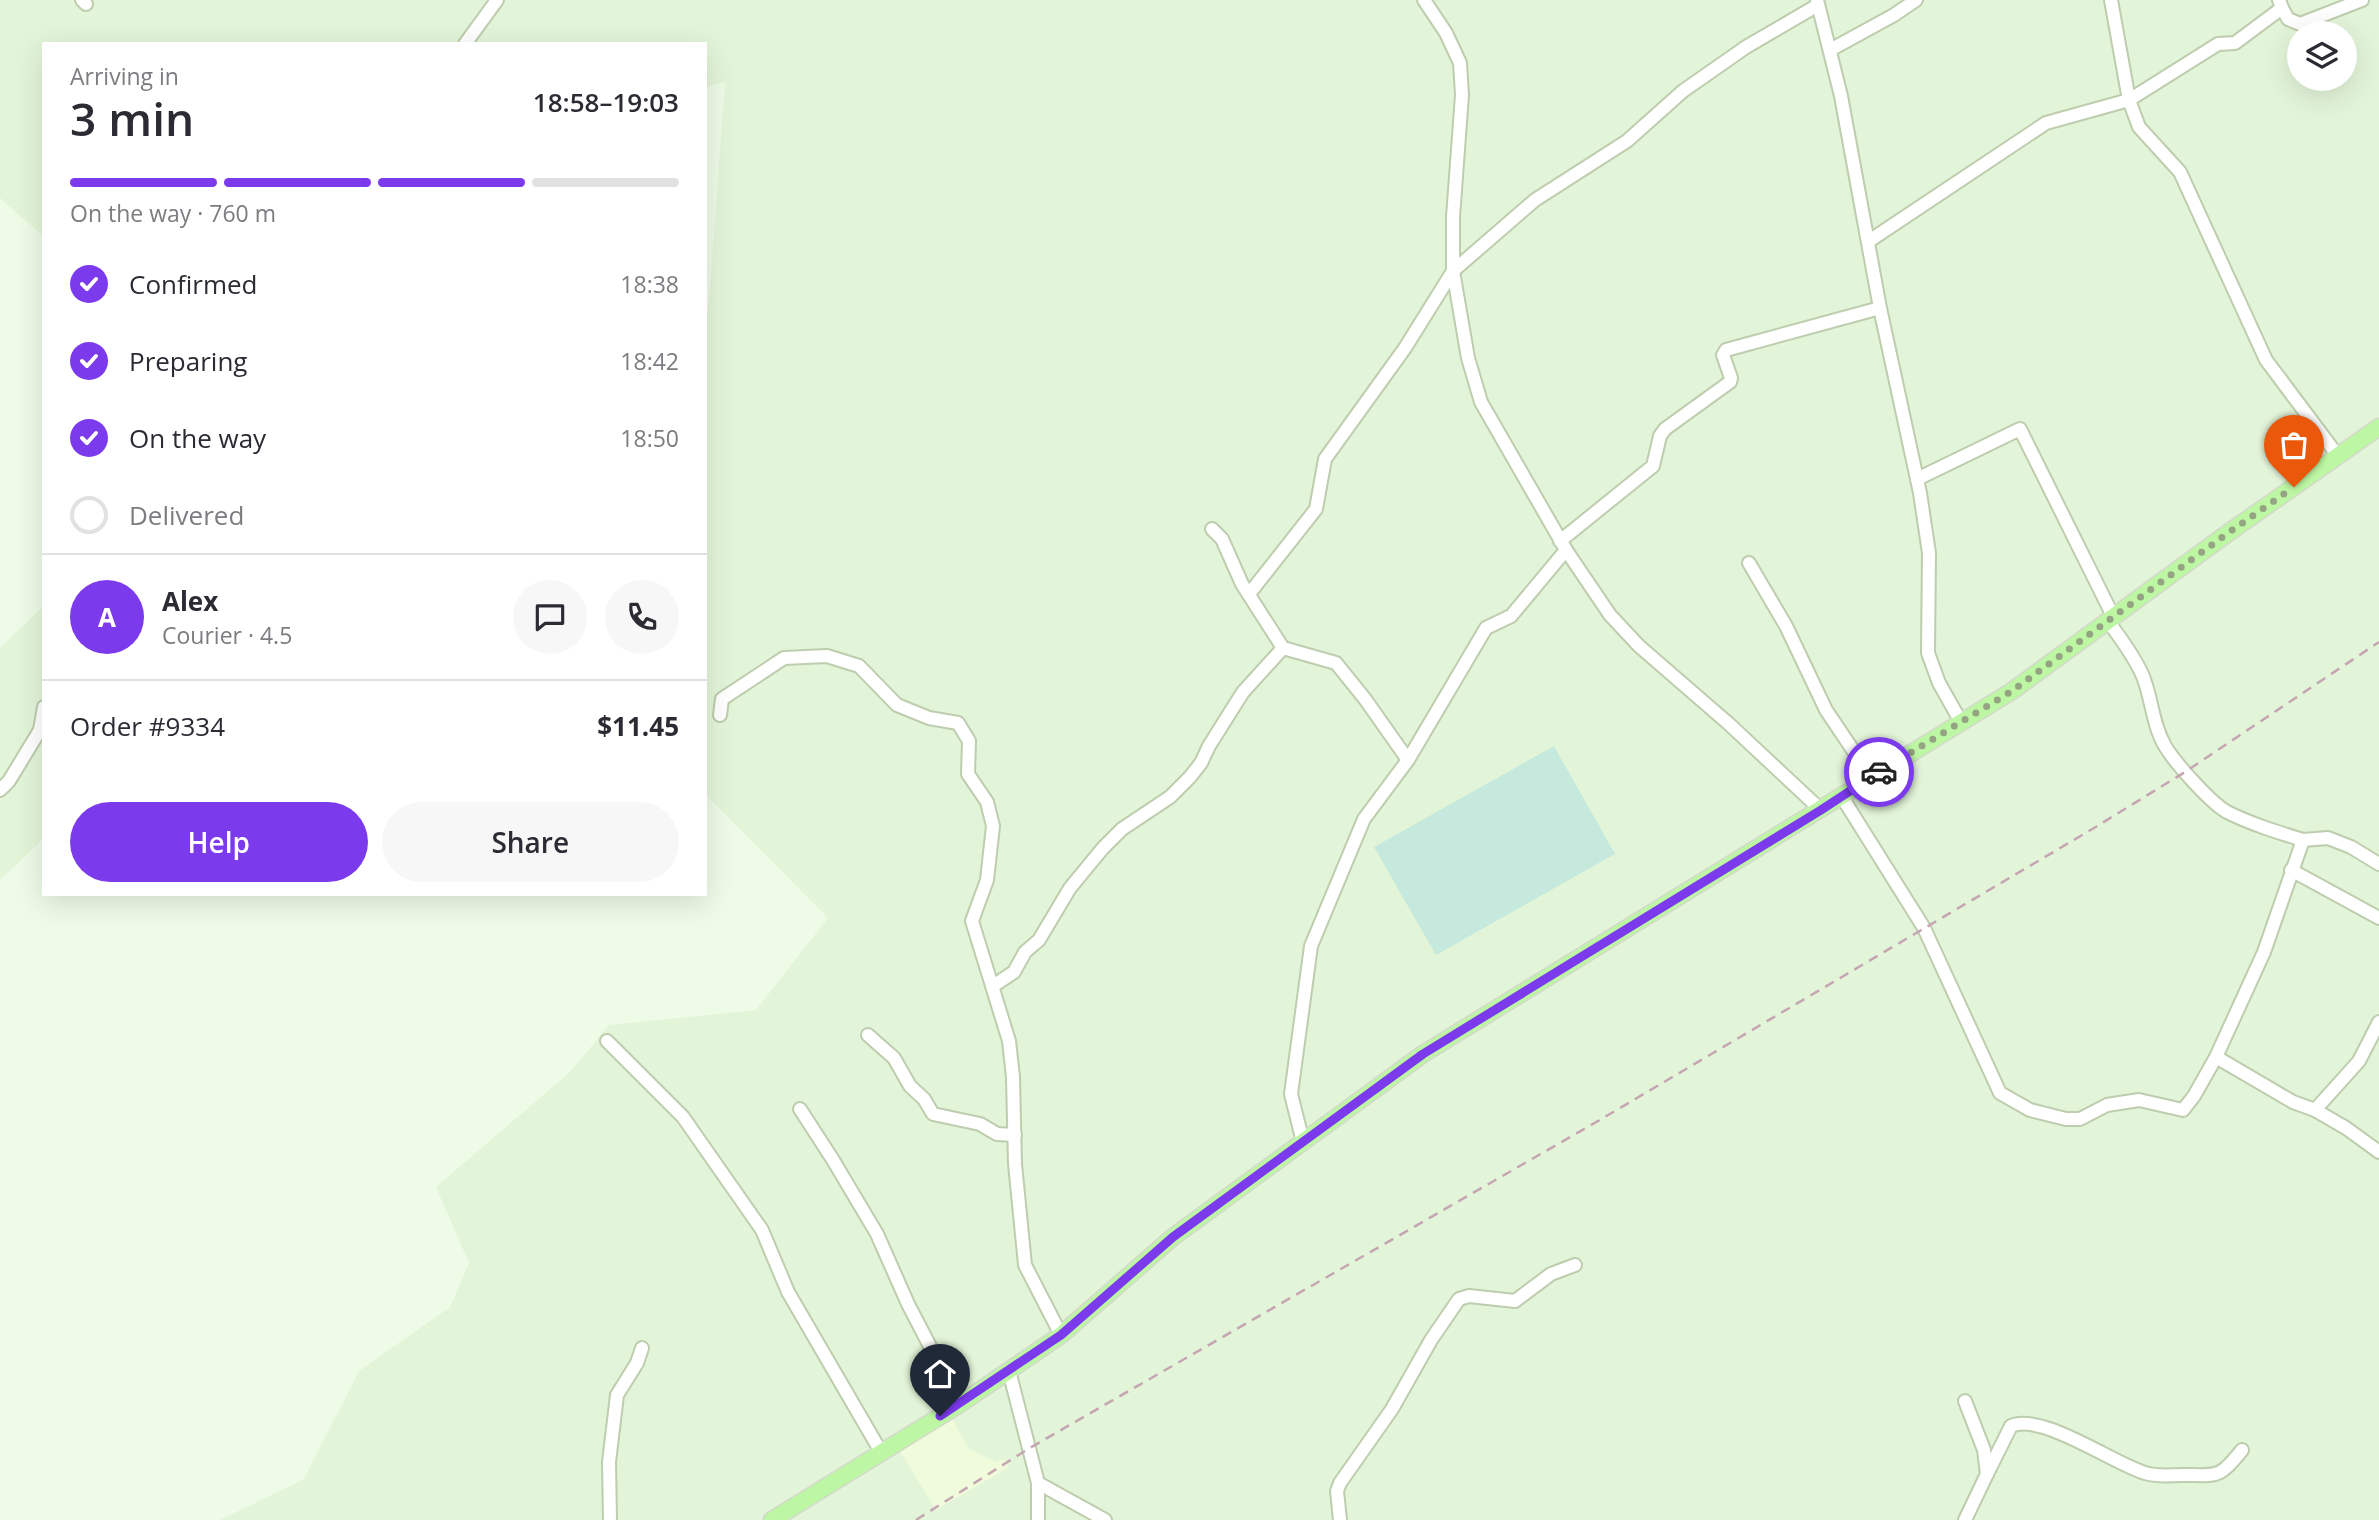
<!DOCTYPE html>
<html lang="en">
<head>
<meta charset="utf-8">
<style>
	:root { --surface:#fff; --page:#f7f7f7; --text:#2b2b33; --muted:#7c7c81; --line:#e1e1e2; --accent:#7c3aed }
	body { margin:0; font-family:"Open Sans",sans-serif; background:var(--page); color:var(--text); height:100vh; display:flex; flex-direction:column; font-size:26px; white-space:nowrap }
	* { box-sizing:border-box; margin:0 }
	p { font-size:23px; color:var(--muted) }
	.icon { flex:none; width:38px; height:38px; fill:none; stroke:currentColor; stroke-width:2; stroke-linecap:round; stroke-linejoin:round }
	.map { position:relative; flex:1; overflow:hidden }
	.sheet { position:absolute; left:42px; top:42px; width:665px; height:854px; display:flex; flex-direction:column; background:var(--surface); border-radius:0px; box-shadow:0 7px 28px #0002 }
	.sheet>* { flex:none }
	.controls { position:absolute; left:2287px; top:21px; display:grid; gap:14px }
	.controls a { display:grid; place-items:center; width:70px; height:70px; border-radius:50%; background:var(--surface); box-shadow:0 7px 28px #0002; font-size:35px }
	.pin { position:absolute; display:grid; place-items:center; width:60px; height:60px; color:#fff; margin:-72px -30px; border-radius:50% 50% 50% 0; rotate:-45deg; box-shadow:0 0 7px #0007 }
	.pin .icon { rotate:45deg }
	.courier { position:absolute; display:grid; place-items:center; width:70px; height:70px; margin:-35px; border:5px solid #7c3aed; border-radius:50%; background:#fff; color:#222; box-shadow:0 2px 9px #0007 }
	.overview em { font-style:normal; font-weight:600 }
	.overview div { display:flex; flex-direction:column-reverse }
	.overview { display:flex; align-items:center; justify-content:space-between; height:119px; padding:0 28px }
	h1 { font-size:46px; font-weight:600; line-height:52px }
	.bar { display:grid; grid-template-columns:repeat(4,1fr); gap:10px 7px; align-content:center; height:84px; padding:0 28px }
	.bar i { height:9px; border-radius:5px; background:var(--line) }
	.bar .current { background:var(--accent) }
	.bar p { grid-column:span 4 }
	.line { display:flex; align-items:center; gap:18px; padding:0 28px; border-top:2px solid var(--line) }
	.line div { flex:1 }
	.round { display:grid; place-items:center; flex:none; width:74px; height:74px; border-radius:37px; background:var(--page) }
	ol { padding:0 28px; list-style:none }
	li { display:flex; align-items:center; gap:21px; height:77px }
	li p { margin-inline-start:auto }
	li .icon { padding:7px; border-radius:50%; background:var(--accent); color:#fff; stroke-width:4 }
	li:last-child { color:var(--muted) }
	li i { width:38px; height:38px; border:4px solid var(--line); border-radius:50% }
	.primary-button { display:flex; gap:14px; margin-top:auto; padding:14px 28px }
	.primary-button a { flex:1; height:80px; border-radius:42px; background:var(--accent); color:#fff; font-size:28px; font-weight:600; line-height:80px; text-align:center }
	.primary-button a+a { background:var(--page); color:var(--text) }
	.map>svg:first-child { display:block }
	.residential { fill:#e3f5d9; fill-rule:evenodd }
	.commercial { fill:#f0fbdb }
	.green { fill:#c6e9dd }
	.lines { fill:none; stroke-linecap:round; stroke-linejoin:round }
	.minor-casing { stroke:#bdcdad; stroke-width:16 }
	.major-casing { stroke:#d4d8cd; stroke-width:19 }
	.minor { stroke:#fff; stroke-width:12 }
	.major { stroke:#bdf7a3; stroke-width:16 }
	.rail { stroke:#c5a5b2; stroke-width:2.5; stroke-dasharray:10 7; stroke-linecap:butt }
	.done { stroke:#94a382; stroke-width:7; stroke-dasharray:0 12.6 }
	.route { stroke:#7c3aed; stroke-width:9 }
</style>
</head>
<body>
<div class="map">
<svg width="2379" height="1520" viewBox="0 0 2379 1520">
	<rect width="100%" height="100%" fill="#eefbe7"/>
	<g class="residential">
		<path d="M0,0h2379v1520h-2159l84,-41 55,-108 91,-64 19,-44 -33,-76 134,-115 39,-47 147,-15 72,-92 -123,-124v-467l5,-37 15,-208 -20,5v-43h-661v193l-44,-39zM2300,33h45v46h-45z"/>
		<path d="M44,606v232l-44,42v-232z"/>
	</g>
	<path class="commercial" d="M952,1419l17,30 27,13 8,-3 5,8 -73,43 -37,-60z"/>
	<path class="green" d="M1554,746l61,108 -179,101 -62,-108z"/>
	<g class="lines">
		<g class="minor-casing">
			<g id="minor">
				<path d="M82,0l4,4"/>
				<path d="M1424,0l22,33 14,30 2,32 -9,122v54l15,87 13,44 85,148 44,65 29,31 90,78 92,86"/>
				<path d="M1817,0l24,96 39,212 40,185 9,60 -1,100 11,30 22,39"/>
				<path d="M2111,0l18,100 10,27 41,45 86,188 72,96"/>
				<path d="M2282,8l6,11 12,5 62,-24"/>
				<path d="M465,44l32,-44"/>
				<path d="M1830,50l64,-35 22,-15"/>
				<path d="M1869,241l177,-118 83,-23 89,-56 17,-1 47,-35 -3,-8"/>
				<path d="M1917,479l103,-50 93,187"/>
				<path d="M1560,541l93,-75 7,-30 5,-7 65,-47 1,-4 -8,-23 3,-5 154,-42"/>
				<path d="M1749,563l37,63 40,84 45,67"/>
				<path d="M1249,594l67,-85 9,-50 80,-111 48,-77 82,-71 92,-59 56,-50 63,-44 72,-42"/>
				<path d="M1283,648l53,15 29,36 43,61"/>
				<path d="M720,715l2,-16 62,-41 43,-2 32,10 38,39 32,13 29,5 11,18 -1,33 19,28 6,24 -6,54 -15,41 37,120 4,36 2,87 10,101 36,70"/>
				<path d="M0,790l9,-9 31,-51 4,-23"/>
				<path d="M1842,797l82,131 76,165 30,17 36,9h14l27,-14 32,-5 44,10 11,-14 22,-39 48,-105 39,-112c-26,-8 -52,-16 -76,-28 -16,-9 -52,-49 -62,-66 -13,-22 -13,-49 -23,-72 -9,-19 -22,-37 -35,-54"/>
				<path d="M2303,840l25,-2 23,9 28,17"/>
				<path d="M2291,870l88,48"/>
				<path d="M993,986l21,-14 11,-20 14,-12 31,-52 33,-40 19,-19 48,-32 20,-20 11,-14 8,-17 34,-54 40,-44 -41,-64 -20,-45 -10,-10"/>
				<path d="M868,1035l26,23 16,28 14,13 9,15 47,10 17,10 18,1"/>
				<path d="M607,1041l76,76 79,113 26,62 93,160"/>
				<path d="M2216,1057l77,45 22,8 31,18 33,24"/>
				<path d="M800,1109l33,51 44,74 31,70 52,100"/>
				<path d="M2315,1110l44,-49 20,-39"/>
				<path d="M1303,1142l-12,-48 20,-148 53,-127 44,-59 78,-132 25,-12 55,-66"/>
				<path d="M1009,1371l29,112 67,37"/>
				<path d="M1987,1474l24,-48c30,-14 103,38 134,47 12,4 26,2 38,2 35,0 36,4 59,-25"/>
				<path d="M1038,1483v37"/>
				<path d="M610,1520l-1,-58 8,-67 20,-32 5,-15"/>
				<path d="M1340,1520l-3,-29 3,-8 52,-74 39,-69 28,-41 10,-3 46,5 36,-27 24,-9"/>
				<path d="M1965,1520l22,-46 -3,-24 -19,-49"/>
			</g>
		</g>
		<g class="major-casing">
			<path id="major" d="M772,1520l188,-116 101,-69 112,-98 250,-183 589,-363 216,-158 151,-106"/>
		</g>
		<use href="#minor" class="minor"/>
		<use href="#major" class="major"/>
		<path class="rail" d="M916,1520l112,-71 570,-328 496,-293 91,-56 194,-130"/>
	</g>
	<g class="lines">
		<path class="done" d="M1879,772l133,-81 216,-158 66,-46"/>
		<path class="route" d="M940,1416l121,-81 112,-98 250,-183 398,-244 58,-38"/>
	</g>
</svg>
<div class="controls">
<a><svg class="icon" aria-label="layers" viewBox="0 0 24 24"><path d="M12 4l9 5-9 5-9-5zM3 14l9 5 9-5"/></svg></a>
</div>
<div class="pin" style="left:2294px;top:487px;background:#ea580c"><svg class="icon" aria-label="bag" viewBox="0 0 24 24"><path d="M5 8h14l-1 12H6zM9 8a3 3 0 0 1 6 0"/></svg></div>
<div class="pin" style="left:940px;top:1416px;background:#1f2937"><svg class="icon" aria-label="home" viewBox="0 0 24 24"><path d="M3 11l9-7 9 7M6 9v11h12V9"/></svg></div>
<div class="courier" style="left:1879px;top:772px"><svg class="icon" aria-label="car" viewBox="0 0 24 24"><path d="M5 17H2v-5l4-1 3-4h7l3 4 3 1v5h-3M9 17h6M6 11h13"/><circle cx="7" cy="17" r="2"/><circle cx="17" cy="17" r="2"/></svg></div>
<section class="sheet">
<div class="overview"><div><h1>3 min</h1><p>Arriving in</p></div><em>18:58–19:03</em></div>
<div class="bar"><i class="current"></i><i class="current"></i><i class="current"></i><i></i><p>On the way · 760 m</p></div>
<ol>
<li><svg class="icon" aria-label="check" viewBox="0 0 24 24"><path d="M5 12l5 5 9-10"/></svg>Confirmed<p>18:38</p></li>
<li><svg class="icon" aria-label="check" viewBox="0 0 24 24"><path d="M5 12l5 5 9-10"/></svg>Preparing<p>18:42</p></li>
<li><svg class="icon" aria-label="check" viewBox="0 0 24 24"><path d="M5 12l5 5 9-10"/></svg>On the way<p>18:50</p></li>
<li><i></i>Delivered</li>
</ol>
<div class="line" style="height:126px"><b class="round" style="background:var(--accent);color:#fff">A</b><div><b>Alex</b><p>Courier · 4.5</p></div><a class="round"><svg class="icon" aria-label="chat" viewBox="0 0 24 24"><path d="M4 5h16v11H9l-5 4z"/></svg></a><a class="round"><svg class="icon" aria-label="phone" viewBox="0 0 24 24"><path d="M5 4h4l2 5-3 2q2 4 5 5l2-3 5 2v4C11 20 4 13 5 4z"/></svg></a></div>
<div class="line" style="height:91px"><div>Order #9334</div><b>$11.45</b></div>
<div class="primary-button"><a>Help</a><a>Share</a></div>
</section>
</div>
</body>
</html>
